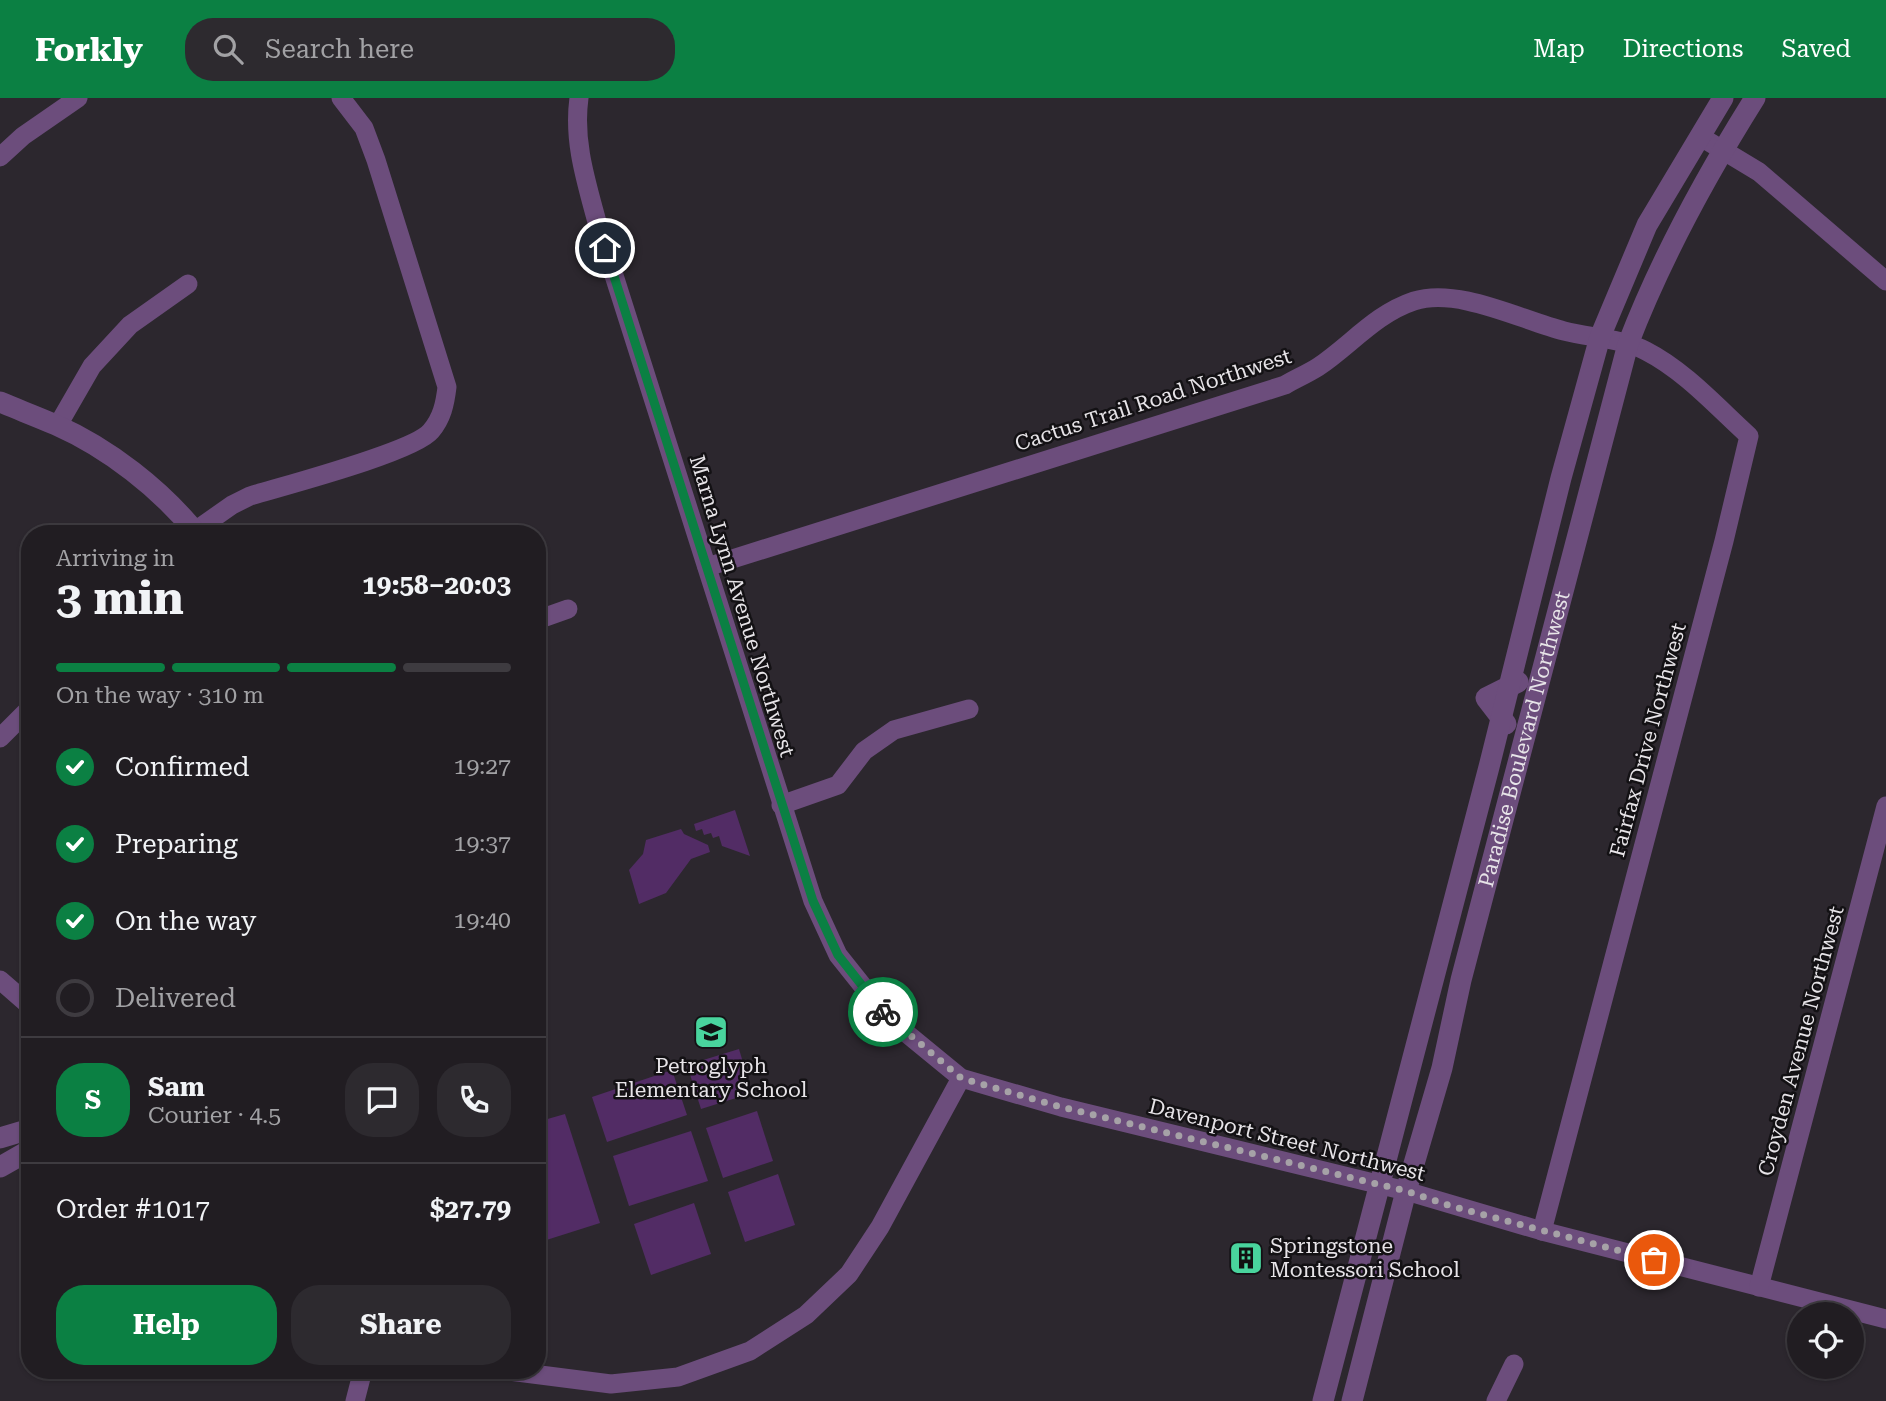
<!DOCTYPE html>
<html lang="en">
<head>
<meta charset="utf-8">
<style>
	:root { --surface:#211d22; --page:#2d2a2f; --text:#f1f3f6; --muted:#a2a2a5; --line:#3e3b40; --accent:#0b8043 }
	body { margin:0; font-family:"Roboto Serif",serif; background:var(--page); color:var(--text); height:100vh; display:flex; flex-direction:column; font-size:26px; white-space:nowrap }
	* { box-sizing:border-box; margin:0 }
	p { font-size:23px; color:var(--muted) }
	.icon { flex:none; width:38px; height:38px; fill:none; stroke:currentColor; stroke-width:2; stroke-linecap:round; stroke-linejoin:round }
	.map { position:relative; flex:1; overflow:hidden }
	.panel { position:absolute; left:21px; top:427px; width:525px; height:854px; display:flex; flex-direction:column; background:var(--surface); border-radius:28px; box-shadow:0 2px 5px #0004,0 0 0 2px var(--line) }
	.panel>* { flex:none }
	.tools { position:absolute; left:1787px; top:1204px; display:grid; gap:14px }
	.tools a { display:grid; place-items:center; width:77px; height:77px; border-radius:50%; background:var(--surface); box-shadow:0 2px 5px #0004,0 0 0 2px var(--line); font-size:35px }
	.pin { position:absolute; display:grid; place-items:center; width:60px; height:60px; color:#fff; margin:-30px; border:4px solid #fff; border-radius:50%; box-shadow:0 2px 7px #0007 }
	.courier { position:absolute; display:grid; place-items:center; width:70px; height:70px; margin:-35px; border:5px solid #0b8043; border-radius:50%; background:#fff; color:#222; box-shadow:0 2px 9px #0007 }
	.overview em { font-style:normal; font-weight:700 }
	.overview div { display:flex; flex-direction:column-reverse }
	.overview { display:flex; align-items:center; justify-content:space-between; height:119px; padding:0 35px }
	h1 { font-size:46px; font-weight:700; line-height:52px }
	.bar { display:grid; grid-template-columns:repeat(4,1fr); gap:10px 7px; align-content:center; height:84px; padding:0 35px }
	.bar i { height:9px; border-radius:5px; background:var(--line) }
	.bar .current { background:var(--accent) }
	.bar p { grid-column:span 4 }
	.line { display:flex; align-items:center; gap:18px; padding:0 35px; border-top:2px solid var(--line) }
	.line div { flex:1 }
	.round { display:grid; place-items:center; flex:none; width:74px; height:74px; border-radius:28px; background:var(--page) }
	ol { padding:0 35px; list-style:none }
	li { display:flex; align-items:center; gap:21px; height:77px }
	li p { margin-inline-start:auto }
	li .icon { padding:7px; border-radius:50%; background:var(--accent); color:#fff; stroke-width:4 }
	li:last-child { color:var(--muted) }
	li i { width:38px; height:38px; border:4px solid var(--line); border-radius:50% }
	.cta { display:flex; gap:14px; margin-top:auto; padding:14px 35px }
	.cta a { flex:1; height:80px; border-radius:28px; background:var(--accent); color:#fff; font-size:28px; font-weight:700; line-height:80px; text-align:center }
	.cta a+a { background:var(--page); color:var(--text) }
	header { display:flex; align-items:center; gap:42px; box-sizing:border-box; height:98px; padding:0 35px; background:var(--accent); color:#fff }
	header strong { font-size:33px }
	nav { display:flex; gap:38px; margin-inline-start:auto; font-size:24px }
	.search { width:490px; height:63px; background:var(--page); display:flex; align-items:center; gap:18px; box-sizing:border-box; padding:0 24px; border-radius:28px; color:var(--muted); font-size:26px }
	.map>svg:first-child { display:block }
	.green { fill:#522c65 }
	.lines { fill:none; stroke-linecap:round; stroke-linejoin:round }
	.minor { stroke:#6c4d7c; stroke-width:19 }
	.tertiary { stroke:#6c4d7c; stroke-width:21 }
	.done { stroke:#a6a2a7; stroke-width:7; stroke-dasharray:0 12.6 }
	.route { stroke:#0b8043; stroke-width:9 }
	.labels { text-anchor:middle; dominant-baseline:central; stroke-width:5; stroke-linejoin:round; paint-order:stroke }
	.street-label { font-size:21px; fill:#e7e4e8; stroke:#131114 }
	.poi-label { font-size:21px; fill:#e7e4e8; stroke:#131114 }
</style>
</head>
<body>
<header>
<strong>Forkly</strong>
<div class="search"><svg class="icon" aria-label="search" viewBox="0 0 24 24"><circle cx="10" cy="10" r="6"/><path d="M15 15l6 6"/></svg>Search here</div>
<nav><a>Map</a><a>Directions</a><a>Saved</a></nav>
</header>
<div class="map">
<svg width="1886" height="1303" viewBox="0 0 1886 1303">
	<rect width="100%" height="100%" fill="#2c272e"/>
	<g class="green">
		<path d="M735,712l15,46 -28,-10 -3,-10 -6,2 -2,-5 -7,2 -2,-6 -6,2 -2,-7z"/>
		<path d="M681,731l3,5 24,11 2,7 -19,7 -25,34 -27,11 -10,-34 14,-16 3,-14z"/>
		<path d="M739,951l13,44 -51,16 -14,-44z"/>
		<path d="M672,972l15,45 -80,27 -15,-45z"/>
		<path d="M757,1013l16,50 -50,17 -17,-50z"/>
		<path d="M565,1016l35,109 -63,20v-121z"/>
		<path d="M691,1033l17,50 -79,25 -16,-50z"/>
		<path d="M778,1076l17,51 -50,17 -17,-50z"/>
		<path d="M694,1105l17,51 -60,21 -17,-51z"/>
	</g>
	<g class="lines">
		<g class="minor">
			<path d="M579,0c-6,43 7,83 18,124l216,679 25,54 51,64 72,59 100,29 345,84 136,40 344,88"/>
			<path d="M1701,39l58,35 127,109"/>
			<path d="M0,59l23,-21 55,-38"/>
			<path d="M58,327l34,-59 38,-41 58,-41"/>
			<path d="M195,433l37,-26 18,-9c33,-10 164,-44 181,-65 11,-13 14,-27 16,-44l-71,-227 -12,-32 -23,-30"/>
			<path d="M707,469l578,-182c10,-6 22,-11 33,-18 33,-22 57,-53 96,-66 44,-14 107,19 150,30 27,7 57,7 82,20 39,20 71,56 103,85l-25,105 -182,690"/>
			<path d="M537,522l31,-11"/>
			<path d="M0,640l30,-30"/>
			<path d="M781,707l57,-20 26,-34 30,-21 75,-21"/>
			<path d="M0,882l30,26"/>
			<path d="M1759,1189l127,-481"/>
			<path d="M501,1272l110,14 67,-7 72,-26 56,-36 43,-41 31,-47 81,-149"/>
			<path d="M355,1303l8,-31"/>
			<path d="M1496,1303l18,-37"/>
		</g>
		<g class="tertiary">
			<path d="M0,304c19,8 38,15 56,23 52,23 105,64 141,109"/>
			<path d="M1506,626l-20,-26 32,-16"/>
			<path d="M0,1040l30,-9"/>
			<path d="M0,1069l30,-17"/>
			<path d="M1323,1303l166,-634 72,-289 39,-141 47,-112 76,-127"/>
			<path id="s1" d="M1352,1303l54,-210 36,-123 19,-88 167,-636c33,-86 78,-168 127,-246"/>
		</g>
	</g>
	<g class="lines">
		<path class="done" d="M883,914l78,66 100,29 345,84 45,15 203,54"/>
		<path class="route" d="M605,150l208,653 25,54 45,57"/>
	</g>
	<defs>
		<g id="school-square" transform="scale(1.75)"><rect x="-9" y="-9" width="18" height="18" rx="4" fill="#49d49d" stroke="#131114"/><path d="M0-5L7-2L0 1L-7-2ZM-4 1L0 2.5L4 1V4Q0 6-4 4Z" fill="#111"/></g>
		<g id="building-square" transform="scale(1.75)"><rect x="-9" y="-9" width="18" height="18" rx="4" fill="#49d49d" stroke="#131114"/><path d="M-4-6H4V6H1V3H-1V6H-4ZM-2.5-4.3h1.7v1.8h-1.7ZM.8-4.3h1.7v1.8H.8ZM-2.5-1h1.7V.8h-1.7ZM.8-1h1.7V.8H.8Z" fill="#111"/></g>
	</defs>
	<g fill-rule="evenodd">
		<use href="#school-square" x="711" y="934"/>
		<use href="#building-square" x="1246" y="1160"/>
	</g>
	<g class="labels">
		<g class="street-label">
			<text transform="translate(1153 302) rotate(-18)">Cactus Trail Road Northwest</text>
			<text transform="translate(742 508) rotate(73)">Marna Lynn Avenue Northwest</text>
			<text stroke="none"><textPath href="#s1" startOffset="684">Paradise Boulevard Northwest</textPath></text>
			<text transform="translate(1648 642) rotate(-75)">Fairfax Drive Northwest</text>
			<text transform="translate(1801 943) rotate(-75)">Croyden Avenue Northwest</text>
			<text transform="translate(1287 1042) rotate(14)">Davenport Street Northwest</text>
		</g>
		<g class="poi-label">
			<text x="711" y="968">Petroglyph<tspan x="711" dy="24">Elementary School</tspan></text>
			<text x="1270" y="1148" text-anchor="start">Springstone<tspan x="1270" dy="24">Montessori School</tspan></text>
		</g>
	</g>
</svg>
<div class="tools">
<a><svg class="icon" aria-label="locate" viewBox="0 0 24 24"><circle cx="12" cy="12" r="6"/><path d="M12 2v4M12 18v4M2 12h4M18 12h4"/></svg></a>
</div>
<div class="pin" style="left:1654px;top:1162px;background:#ea580c"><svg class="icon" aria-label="bag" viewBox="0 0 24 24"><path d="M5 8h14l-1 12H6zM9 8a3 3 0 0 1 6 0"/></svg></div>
<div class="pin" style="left:605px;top:150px;background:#1f2937"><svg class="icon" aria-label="home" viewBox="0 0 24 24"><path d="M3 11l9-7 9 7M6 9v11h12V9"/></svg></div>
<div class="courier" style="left:883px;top:914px"><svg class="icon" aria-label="bike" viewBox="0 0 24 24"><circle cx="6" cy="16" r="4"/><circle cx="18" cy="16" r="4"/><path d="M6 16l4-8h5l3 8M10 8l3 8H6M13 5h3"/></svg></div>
<section class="panel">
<div class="overview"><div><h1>3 min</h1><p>Arriving in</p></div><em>19:58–20:03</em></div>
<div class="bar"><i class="current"></i><i class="current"></i><i class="current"></i><i></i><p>On the way · 310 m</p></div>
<ol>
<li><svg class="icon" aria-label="check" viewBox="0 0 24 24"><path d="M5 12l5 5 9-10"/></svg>Confirmed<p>19:27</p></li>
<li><svg class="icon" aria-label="check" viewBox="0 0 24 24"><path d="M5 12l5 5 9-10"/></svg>Preparing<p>19:37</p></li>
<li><svg class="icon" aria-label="check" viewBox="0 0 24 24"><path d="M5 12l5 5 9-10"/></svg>On the way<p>19:40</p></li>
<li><i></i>Delivered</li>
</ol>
<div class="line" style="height:126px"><b class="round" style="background:var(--accent);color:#fff">S</b><div><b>Sam</b><p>Courier · 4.5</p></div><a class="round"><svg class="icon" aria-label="chat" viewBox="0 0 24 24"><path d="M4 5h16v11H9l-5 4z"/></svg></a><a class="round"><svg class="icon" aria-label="phone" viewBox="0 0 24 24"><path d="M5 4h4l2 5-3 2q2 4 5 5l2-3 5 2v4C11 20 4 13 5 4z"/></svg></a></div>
<div class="line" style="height:91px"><div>Order #1017</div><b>$27.79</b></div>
<div class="cta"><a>Help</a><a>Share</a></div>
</section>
</div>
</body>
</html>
